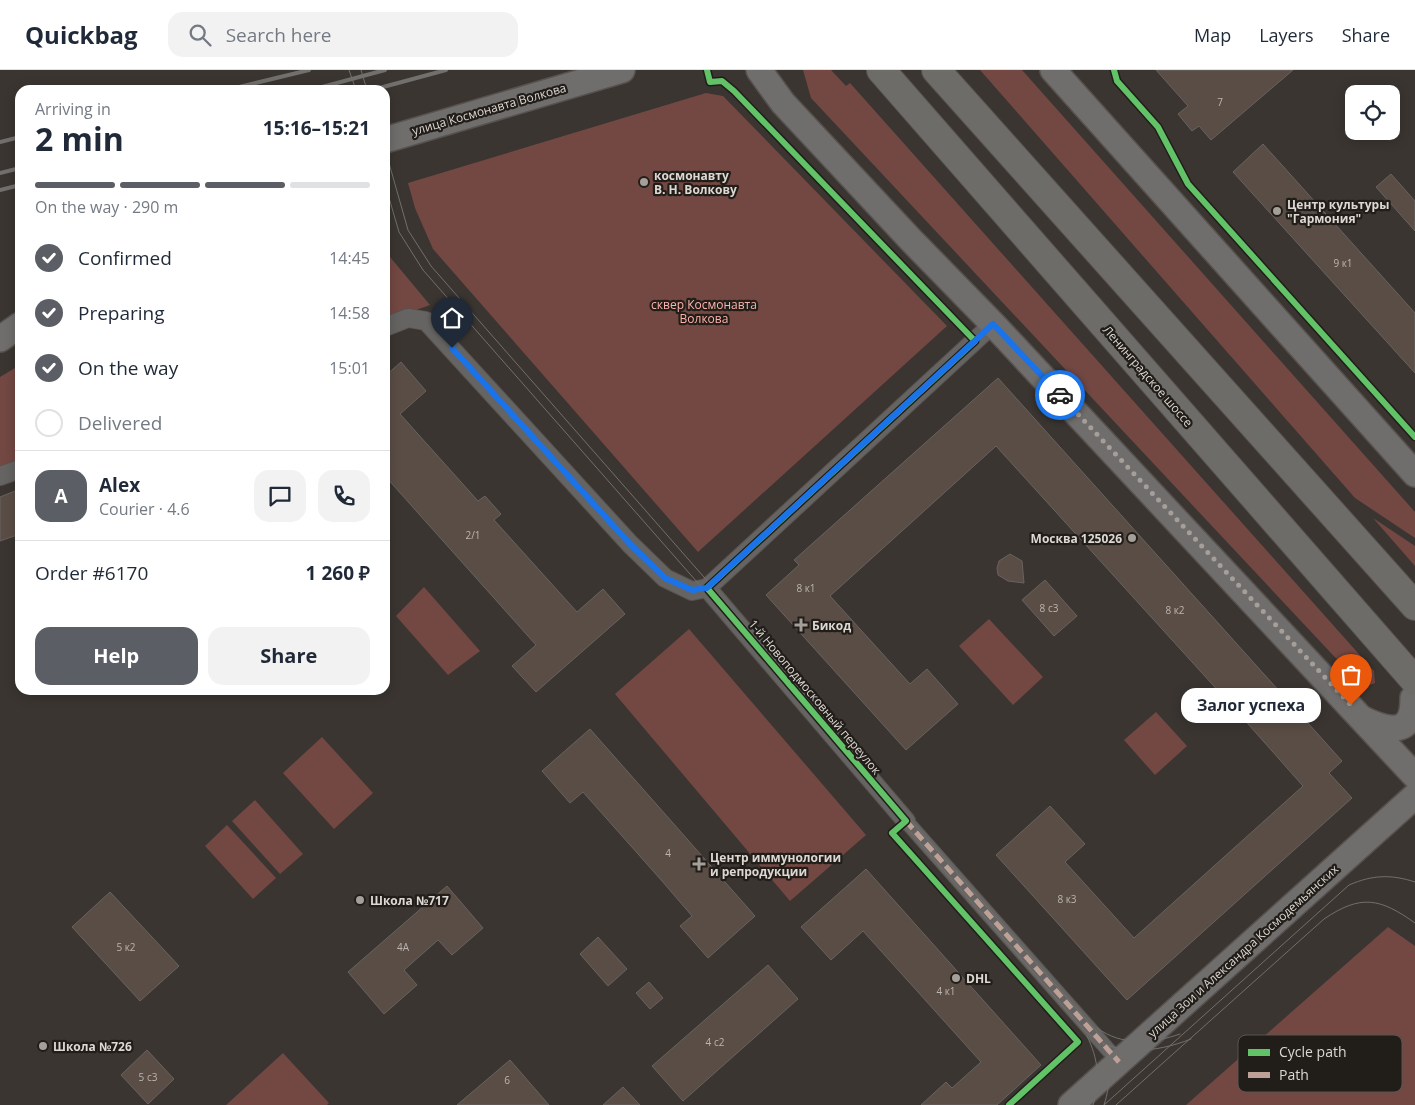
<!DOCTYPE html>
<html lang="en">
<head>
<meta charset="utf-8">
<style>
	:root { --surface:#fff; --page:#f2f2f3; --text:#1f2937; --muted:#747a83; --line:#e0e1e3; --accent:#5b5e64 }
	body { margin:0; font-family:"Open Sans",sans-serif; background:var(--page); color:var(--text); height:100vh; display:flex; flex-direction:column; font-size:19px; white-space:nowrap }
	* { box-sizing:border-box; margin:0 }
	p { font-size:16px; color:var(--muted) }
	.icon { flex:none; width:28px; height:28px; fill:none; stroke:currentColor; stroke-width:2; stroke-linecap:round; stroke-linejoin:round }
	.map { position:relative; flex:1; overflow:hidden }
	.panel { position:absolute; left:15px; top:15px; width:375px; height:610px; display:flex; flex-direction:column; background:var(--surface); border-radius:15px; box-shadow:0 2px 12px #0003 }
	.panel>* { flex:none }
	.buttons { position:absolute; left:1345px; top:15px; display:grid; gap:10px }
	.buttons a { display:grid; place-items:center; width:55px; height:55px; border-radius:10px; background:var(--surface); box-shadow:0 2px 12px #0003; font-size:25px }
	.pin { position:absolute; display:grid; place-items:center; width:42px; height:42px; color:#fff; margin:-51px -21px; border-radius:50% 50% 50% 0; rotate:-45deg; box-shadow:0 0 5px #0007 }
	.pin .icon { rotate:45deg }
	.courier { position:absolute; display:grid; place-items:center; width:50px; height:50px; margin:-25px; border:4px solid #1a73e8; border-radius:50%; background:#fff; color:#222; box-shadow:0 1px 6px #0007 }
	.bubble { position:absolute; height:35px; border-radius:15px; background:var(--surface); box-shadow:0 2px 12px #0003; font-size:16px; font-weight:700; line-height:35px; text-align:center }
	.summary em { font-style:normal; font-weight:700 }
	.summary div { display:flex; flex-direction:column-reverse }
	.summary { display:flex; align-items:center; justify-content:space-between; height:85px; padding:0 20px }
	h1 { font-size:32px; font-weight:700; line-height:38px }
	.bar { display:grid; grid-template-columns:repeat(4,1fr); gap:8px 5px; align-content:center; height:60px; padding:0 20px }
	.bar i { height:6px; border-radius:4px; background:var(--line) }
	.bar .selected { background:var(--accent) }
	.bar p { grid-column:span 4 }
	.line { display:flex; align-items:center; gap:12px; padding:0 20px; border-top:1px solid var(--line) }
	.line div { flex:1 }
	.round { display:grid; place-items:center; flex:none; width:52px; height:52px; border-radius:15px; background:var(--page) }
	ol { padding:0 20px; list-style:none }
	li { display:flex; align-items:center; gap:15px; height:55px }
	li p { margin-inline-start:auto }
	li .icon { padding:5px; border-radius:50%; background:var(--accent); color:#fff; stroke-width:4 }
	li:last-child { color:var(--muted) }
	li i { width:28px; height:28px; border:2px solid var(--line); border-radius:50% }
	.button { display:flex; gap:10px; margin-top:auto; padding:10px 20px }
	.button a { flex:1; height:58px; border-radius:15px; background:var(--accent); color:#fff; font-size:20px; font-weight:700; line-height:58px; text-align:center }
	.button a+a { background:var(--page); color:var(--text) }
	header { display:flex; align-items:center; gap:30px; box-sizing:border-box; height:70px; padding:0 25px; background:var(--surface); border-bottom:1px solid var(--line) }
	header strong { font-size:24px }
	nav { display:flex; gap:28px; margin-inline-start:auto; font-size:18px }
	.search { width:350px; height:45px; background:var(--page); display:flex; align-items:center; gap:12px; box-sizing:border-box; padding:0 18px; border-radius:15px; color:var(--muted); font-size:19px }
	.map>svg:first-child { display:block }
	.green { fill:#734843 }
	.building { fill:#5a4d46; stroke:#686360 }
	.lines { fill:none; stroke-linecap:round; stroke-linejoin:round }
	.pedestrian-casing { stroke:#57524f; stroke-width:16 }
	.minor-casing { stroke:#57524f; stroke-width:20 }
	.secondary-casing { stroke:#57524f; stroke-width:28 }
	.primary-casing { stroke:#57524f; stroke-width:30 }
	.pedestrian { stroke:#656462; stroke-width:14 }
	.minor { stroke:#656462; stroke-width:18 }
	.secondary { stroke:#706e6c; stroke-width:25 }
	.primary { stroke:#6e6c69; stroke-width:28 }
	.tram { stroke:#71706d; stroke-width:1 }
	.rail { stroke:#71706d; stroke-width:4 }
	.quiet { stroke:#bda197; stroke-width:5; stroke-dasharray:10 5; stroke-linecap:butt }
	.cycleway-casing { stroke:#211d19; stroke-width:9 }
	.cycleway { stroke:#61c268; stroke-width:6 }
	.done { stroke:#a59f9a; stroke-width:5; stroke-dasharray:0 9 }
	.route { stroke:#1a73e8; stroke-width:6 }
	.poi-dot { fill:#a59f9a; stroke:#211d19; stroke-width:2 }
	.labels { text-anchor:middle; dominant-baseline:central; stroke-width:4.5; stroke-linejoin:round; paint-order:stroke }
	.number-label { font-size:10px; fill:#bdb5b0 }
	.street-label { font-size:12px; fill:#ded8d3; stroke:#211d19 }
	.poi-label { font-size:12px; font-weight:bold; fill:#ded8d3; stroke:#211d19; text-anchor:start }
	.park-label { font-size:12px; fill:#feb3aa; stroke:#211d19 }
	.key { fill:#211d19; stroke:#5a5551; stroke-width:1 }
	.key-label { font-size:14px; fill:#ded8d3 }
</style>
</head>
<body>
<header>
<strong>Quickbag</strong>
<div class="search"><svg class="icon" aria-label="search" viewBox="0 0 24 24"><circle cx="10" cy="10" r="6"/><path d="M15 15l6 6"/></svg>Search here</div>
<nav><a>Map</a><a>Layers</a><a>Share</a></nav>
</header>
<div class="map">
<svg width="1415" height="1035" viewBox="0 0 1415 1035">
	<rect width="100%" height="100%" fill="#3a3531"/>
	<g class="green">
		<path d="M803,0h28l15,16 4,-3 524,588 1,12 -11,4 -4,-3 -549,-586z"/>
		<path d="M980,0h42l393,442v26l-60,-40z"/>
		<path d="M706,23l17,3 224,230 -249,226 -265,-303 -18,-41 -7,-25z"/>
		<path d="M385,181l45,54 -45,16z"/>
		<path d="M20,295v98l-20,8v-94z"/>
		<path d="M1373,448l42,28v20z"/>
		<path d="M424,517l56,64 -32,24 -52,-59z"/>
		<path d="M989,549l54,58 -30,28 -54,-59z"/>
		<path d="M689,559l177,206 -76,66 -175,-207z"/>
		<path d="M1156,642l31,34 -32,29 -31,-35z"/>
		<path d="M322,667l51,56 -39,36 -51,-56z"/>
		<path d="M255,730l48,54 -23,20 -48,-53z"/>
		<path d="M227,755l49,53 -23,21 -48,-53z"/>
		<path d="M1388,857l27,19v159h-229z"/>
		<path d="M283,983l46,50 -2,2h-101z"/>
	</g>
	<g class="building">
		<path d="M1156,0h137l-82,70 -12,-14 -7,5 -14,-17 10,-8z"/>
		<path d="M1263,74l152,169v60l-182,-201z"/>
		<path d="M1391,104l24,27v30l-39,-44z"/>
		<path d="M401,292l25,29 -26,23 78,87 7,-5 16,18 -7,6 83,92 26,-23 22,25 -89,78 -24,-26 24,-21 -151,-169v-100z"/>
		<path d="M998,308l344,383 -13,12 23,25 -225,202 -131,-145 54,-49 35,38 -20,18 69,76 169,-152 -62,-70 -245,-270 -166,150 80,88 17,-15 31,35 -52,46 -140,-155 33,-30 -5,-5z"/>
		<path d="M20,419v45l-20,7v-44z"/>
		<path d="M1010,484l12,7 2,22 -16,-2 -10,-6 -1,-7 2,-7z"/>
		<path d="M1045,510l32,36 -23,20 -32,-36z"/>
		<path d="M590,659l165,187 -47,42 -28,-32 12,-10 -30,-35 -79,-89 -13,11 -28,-32z"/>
		<path d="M866,799l175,196 -44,40h-76l25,-23 6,6 29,-26 -118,-131 -32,29 -30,-33z"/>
		<path d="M447,816l36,42 -31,27 -14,-15 -34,30 13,15 -33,29 -36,-42z"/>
		<path d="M110,822l69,74 -39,35 -68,-74z"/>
		<path d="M598,867l29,32 -19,17 -28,-32z"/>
		<path d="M768,895l30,34 -115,102 -31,-35z"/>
		<path d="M649,912l14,16 -13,11 -14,-16z"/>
		<path d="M147,980l27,29 -26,25 -27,-29z"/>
		<path d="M510,990l39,45h-92z"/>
		<path d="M623,1017l17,18h-37z"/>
	</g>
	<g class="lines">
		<g class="pedestrian-casing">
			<path id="pedestrian" d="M906,751l213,241"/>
		</g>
		<g class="minor-casing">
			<g id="minor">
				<path d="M385,257l23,-9 18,3 204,223 35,34 27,13 15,-3"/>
				<path d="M0,406l20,-7"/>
				<path d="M707,518l286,-264"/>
				<path d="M707,518l199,233"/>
			</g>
		</g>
		<g class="secondary-casing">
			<g id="secondary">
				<path d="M759,0l24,33 127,136 83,85 422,452"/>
				<path d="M1053,0l362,404"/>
				<path d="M385,70l237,-70"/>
				<path d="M0,269l20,-14"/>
				<path d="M1363,649c27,13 50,17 50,-21"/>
				<path d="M1071,1035l344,-309"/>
			</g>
		</g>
		<g class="primary-casing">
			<g id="primary">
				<path d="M881,0l534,611"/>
				<path d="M936,0l479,536"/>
			</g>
		</g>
		<use href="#pedestrian" class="pedestrian"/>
		<use href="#minor" class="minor"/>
		<use href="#secondary" class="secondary"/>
		<use href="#primary" class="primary"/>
		<g class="tram">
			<path d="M349,0l7,20"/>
			<path d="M361,0l6,20"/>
			<path d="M385,79l23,81 23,36 272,310 206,242 190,216c12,23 13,47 5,71"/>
			<path d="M385,114l14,48 24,38 274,312 206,242 180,205c28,29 73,24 108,10"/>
			<path d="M1097,958c25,18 54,16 83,6"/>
			<path d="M1087,966c11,22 14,45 6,69"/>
			<path d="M1104,1035l245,-220c23,-10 42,-11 66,-3"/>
			<path d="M1116,1035l208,-186c37,-25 56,-21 91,4"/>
		</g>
		<g class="rail">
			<path d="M227,20l82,-20"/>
			<path d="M311,20l74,-20"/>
			<path d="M372,20l74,-20"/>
			<path d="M0,72l20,-5"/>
			<path d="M0,103l20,-5"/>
			<path d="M0,120l20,-5"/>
		</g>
		<path class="quiet" d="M906,751l213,241"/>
		<g class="cycleway-casing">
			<g id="cycleway">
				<path d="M707,0l3,12 12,-1 12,10 241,250 -268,247 199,233 -14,12 186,209 -69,63"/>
				<path d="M1114,0l3,11 41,46 30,57 227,253"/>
			</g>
		</g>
		<use href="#cycleway" class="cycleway"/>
	</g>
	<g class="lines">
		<path class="done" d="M1060,325l291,310"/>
		<path class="route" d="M452,278l178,196 35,34 27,12 15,-2 4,-4 282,-260 67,71"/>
	</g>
	<g class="poi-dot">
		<circle cx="644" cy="112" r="5"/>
		<circle cx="1277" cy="141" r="5"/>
		<circle cx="1132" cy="468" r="5"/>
		<path d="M798.5 547.5h5v5h5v5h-5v5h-5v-5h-5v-5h5z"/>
		<path d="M696.5 786.5h5v5h5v5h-5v5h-5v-5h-5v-5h5z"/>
		<circle cx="360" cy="830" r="5"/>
		<circle cx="956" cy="908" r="5"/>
		<circle cx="43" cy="976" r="5"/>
	</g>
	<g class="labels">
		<g class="number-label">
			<text x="1220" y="32">7</text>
			<text x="1343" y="193">9 к1</text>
			<text x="473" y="465">2/1</text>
			<text x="806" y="518">8 к1</text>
			<text x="1049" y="538">8 с3</text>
			<text x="1175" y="540">8 к2</text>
			<text x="668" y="783">4</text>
			<text x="1067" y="829">8 к3</text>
			<text x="126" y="877">5 к2</text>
			<text x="403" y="877">4А</text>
			<text x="946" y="921">4 к1</text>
			<text x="715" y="972">4 с2</text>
			<text x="148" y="1007">5 с3</text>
			<text x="507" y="1010">6</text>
		</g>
		<g class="street-label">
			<text transform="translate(489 39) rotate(-16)">улица Космонавта Волкова</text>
			<text transform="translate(1148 306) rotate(49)">Ленинградское шоссе</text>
			<text transform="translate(815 627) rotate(50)">1-й Новоподмосковный переулок</text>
			<text transform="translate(1243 881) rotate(-42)">улица Зои и Александра Космодемьянских</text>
		</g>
		<g class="poi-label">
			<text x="654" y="105">космонавту<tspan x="654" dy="14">В. Н. Волкову</tspan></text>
			<text x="1287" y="134">Центр культуры<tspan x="1287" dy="14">"Гармония"</tspan></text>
			<text x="1122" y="468" text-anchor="end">Москва 125026</text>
			<text x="812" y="555">Бикод</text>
			<text x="710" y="787">Центр иммунологии<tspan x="710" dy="14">и репродукции</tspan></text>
			<text x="370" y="830">Школа №717</text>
			<text x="966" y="908">DHL</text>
			<text x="53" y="976">Школа №726</text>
		</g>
		<g class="park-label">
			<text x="704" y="234">сквер Космонавта<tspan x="704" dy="14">Волкова</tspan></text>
		</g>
	</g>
	<rect x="1238" y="965" width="164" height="57" rx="8" class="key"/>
	<rect x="1248" y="979" width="22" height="7" fill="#61c268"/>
	<rect x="1248" y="1002" width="22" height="6" fill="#bda197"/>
	<g class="key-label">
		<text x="1279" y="987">Cycle path</text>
		<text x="1279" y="1010">Path</text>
	</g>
</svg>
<div class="buttons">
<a><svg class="icon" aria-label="locate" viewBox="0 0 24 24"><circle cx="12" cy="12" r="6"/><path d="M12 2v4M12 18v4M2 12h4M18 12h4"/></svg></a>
</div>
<div class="pin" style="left:1351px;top:635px;background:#ea580c"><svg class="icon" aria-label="bag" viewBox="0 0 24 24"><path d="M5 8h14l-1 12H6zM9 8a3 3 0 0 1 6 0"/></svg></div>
<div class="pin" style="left:452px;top:278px;background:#1f2937"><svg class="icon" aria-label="home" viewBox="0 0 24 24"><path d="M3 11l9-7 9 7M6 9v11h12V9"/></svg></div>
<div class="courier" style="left:1060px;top:325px"><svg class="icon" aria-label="car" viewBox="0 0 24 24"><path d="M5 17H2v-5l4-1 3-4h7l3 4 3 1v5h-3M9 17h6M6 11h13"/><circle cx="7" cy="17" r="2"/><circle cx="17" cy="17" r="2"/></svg></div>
<div class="bubble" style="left:1181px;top:618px;width:140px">Залог успеха</div>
<section class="panel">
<div class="summary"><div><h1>2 min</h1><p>Arriving in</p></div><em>15:16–15:21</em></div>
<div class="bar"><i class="selected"></i><i class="selected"></i><i class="selected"></i><i></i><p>On the way · 290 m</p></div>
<ol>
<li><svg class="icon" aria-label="check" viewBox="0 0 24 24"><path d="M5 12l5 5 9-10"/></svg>Confirmed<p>14:45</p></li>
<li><svg class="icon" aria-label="check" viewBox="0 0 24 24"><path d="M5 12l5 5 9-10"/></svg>Preparing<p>14:58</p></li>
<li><svg class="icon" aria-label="check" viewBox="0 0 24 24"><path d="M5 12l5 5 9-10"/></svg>On the way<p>15:01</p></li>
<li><i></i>Delivered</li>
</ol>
<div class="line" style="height:90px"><b class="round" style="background:var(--accent);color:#fff">A</b><div><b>Alex</b><p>Courier · 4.6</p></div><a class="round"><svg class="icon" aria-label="chat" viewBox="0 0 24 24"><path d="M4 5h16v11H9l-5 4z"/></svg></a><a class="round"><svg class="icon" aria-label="phone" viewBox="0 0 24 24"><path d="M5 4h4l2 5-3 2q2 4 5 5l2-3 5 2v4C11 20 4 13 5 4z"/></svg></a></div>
<div class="line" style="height:65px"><div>Order #6170</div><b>1 260 ₽</b></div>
<div class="button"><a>Help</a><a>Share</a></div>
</section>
</div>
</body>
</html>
